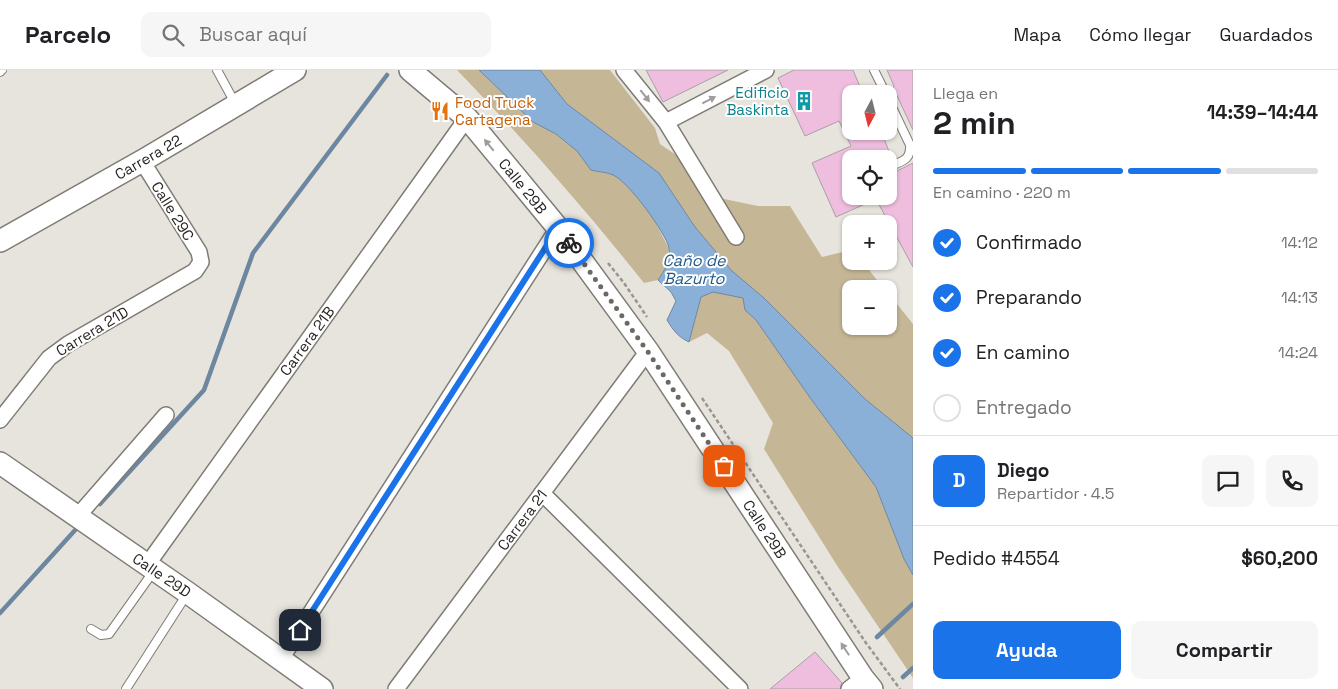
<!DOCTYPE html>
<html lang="es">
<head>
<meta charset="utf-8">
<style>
	:root { --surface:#fff; --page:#f6f6f6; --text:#202124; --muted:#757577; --line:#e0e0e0; --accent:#1a73e8 }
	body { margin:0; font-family:"Space Grotesk",sans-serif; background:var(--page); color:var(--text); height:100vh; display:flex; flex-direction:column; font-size:19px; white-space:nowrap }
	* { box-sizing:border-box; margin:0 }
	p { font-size:16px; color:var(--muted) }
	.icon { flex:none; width:28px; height:28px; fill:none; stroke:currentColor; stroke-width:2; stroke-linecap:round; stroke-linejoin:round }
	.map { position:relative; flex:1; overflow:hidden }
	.drawer { display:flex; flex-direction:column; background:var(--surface); width:425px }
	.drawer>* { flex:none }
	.needle { width:32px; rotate:187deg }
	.tools { position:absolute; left:842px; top:15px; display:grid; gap:10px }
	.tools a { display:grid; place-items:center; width:55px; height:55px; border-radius:10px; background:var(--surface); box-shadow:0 1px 4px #0004; font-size:25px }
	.pin { position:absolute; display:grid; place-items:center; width:42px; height:42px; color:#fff; margin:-21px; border-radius:10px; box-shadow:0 2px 8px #0006 }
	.courier { position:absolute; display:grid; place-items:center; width:50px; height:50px; margin:-25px; border:4px solid #1a73e8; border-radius:50%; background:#fff; color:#222; box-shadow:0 1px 6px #0007 }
	.overview em { font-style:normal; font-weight:800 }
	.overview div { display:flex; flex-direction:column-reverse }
	.overview { display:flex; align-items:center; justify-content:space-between; height:85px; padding:0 20px }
	h1 { font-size:32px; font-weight:800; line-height:38px }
	.bar { display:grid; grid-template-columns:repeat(4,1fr); gap:8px 5px; align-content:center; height:60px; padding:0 20px }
	.bar i { height:6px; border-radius:4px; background:var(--line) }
	.bar .active { background:var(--accent) }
	.bar p { grid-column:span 4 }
	.line { display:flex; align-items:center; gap:12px; padding:0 20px; border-top:1px solid var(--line) }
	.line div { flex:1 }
	.round { display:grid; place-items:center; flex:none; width:52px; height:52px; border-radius:10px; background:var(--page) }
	ol { padding:0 20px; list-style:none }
	li { display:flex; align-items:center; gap:15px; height:55px }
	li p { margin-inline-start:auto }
	li .icon { padding:5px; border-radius:50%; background:var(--accent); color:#fff; stroke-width:4 }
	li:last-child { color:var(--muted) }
	li i { width:28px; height:28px; border:2px solid var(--line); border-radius:50% }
	.cta { display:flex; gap:10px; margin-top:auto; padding:10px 20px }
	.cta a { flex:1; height:58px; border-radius:10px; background:var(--accent); color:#fff; font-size:20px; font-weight:800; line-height:58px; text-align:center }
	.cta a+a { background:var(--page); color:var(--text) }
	header { display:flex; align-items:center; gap:30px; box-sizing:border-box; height:70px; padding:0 25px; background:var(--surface); border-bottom:1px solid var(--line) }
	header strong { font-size:24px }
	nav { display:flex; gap:28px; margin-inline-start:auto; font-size:18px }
	.search { width:350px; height:45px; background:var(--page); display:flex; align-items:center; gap:12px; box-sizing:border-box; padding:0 18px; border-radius:10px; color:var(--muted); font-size:19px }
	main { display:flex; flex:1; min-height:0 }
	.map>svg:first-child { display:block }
	.green { fill:#c5b695 }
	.water { fill:#8bb0d7; stroke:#6d87a1 }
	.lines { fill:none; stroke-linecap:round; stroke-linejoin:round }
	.stream { stroke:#6d87a1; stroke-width:4.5 }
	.building { fill:#efbede; stroke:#a6a0a4 }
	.lane-casing { stroke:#7f7c76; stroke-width:10 }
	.street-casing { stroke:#7f7c76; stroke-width:18 }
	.secondary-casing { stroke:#7f7c76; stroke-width:24 }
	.path { stroke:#999691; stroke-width:2.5; stroke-dasharray:4 2.5; stroke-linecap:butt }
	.lane { stroke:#fff; stroke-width:8 }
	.street { stroke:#fff; stroke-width:15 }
	.secondary { stroke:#fff; stroke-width:21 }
	.oneway { fill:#9e9d9c }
	.done { stroke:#6b6865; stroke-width:5; stroke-dasharray:0 9 }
	.route { stroke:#1a73e8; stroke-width:6 }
	.labels { text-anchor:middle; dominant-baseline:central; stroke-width:4; stroke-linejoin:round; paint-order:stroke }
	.culture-label { font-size:15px; fill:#0d838f; stroke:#fff; text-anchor:end }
	.food-label { font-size:15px; fill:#c56008; stroke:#fff; text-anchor:start }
	.street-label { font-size:15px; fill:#282624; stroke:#fff }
	.water-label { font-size:16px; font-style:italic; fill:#22598a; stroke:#fff }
</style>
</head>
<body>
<header>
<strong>Parcelo</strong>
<div class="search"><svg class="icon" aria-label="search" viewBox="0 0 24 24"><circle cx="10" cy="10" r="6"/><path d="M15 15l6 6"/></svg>Buscar aquí</div>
<nav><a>Mapa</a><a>Cómo llegar</a><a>Guardados</a></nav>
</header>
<main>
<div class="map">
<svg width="913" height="619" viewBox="0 0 913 619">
	<rect width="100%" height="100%" fill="#e7e4dd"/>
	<g class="green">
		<path d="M457,0h22l54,52 23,12 21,17 14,19 24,5 20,18 20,28 14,28 -3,20 -8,11 -14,3c-59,-74 -121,-145 -187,-213z"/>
		<path d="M540,0h70l45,58 5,16 16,11 18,9 25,34 39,8h32l32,51 29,-7v11h11l22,28h-33v37h38v-32l24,30v114l-48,-39 -101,-101 -32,-27 -37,-44 -36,-54 -92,-69z"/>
		<path d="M713,222l30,6 2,12 11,10 55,79 65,88 28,72 9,16v103l-75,-111 -74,-118 9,-26 -44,-72 -22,-18 -18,9 12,-45z"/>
	</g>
	<path class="water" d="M479,0h61l27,34 92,69 36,54 37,44 32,27 101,101 48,39v137l-9,-16 -28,-72 -65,-88 -55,-79 -11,-10 -2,-12 -30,-6 -12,5 -12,45c-11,-5 -16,-12 -22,-22l9,-19 -5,-9 -13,-12c6,-8 13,-20 11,-32 -3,-15 -41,-67 -56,-73 -6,-3 -15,-3 -22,-5l-14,-19 -21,-17 -23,-12z"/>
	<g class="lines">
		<g class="stream">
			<path d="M100,434l104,-114 49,-137 134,-178"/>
			<path d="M0,543l77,-85"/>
			<path d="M877,567l36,-33"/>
			<path d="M903,607l10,-9"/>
		</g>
	</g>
	<g class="building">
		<path d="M646,0h82l-65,32z"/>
		<path d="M794,0h59l10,24h-12v37h30l11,28h-49l8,18v19h38v-21l24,-12v104l-37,-68 -40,18 -24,-54 39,-17 -12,-25 -34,15 -27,-58z"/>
		<path d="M887,0h26v60l-20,-43 1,-1z"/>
		<path d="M815,582l27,31 -2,6h-70z"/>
	</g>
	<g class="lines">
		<g class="lane-casing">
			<g id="lane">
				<path d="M217,0l18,33"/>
				<path d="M874,0l12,24"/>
				<path d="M0,2l2,-2"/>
				<path d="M889,31l21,44c1,16 -9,16 -21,22"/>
				<path d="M91,559l10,6 8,-1 44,-62"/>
				<path d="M126,619l61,-95"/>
			</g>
		</g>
		<g class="street-casing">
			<g id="street">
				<path d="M624,0l42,52 70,115"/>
				<path d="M666,52l100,-52"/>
				<path d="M0,350l49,-62 19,-14 127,-73 6,-9 -2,-10 -57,-91"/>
				<path d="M542,423l198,196"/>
				<path d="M77,447l89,-102"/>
				<path d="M147,495l320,-447"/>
				<path d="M281,589l277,-431"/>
				<path d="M396,619l252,-338"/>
				<path d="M849,619l14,-11"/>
			</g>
		</g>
		<g class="secondary-casing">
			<g id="secondary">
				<path d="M410,0l57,48 91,110 90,123 215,327 9,11"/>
				<path d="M0,171l142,-80 153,-91"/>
				<path d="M0,393l188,130 134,96"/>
			</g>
		</g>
		<g class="path">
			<path d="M608,193l16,20 23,34"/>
			<path d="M702,328l164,245 34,46"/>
		</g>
		<use href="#lane" class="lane"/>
		<use href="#street" class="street"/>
		<use href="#secondary" class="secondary"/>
	</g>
	<defs><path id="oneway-solid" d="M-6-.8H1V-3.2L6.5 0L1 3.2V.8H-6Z" transform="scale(1.25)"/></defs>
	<g class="oneway">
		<use href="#oneway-solid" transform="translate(645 26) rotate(52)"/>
		<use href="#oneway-solid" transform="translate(709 30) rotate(-27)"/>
		<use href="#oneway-solid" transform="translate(489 75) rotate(-129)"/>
		<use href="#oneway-solid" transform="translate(845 579) rotate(-123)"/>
	</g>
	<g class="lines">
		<path class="done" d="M569,173l79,109 76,114"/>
		<path class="route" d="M300,560l258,-402 11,15"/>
	</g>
	<defs>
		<g id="building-bare" transform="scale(1.5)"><path d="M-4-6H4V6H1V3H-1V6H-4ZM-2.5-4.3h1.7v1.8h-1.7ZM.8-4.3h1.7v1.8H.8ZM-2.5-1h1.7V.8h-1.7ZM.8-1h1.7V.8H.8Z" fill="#0f9aa8" stroke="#fff" stroke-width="2.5" paint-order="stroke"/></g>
		<g id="restaurant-bare" transform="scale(1.5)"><path d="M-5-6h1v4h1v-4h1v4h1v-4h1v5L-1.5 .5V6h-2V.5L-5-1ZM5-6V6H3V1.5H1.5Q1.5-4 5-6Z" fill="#e8710a" stroke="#fff" stroke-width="2.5" paint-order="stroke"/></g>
	</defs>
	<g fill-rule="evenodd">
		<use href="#building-bare" x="804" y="31"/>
		<use href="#restaurant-bare" x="440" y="41"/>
	</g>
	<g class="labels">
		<g class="culture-label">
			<text x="789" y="22">Edificio<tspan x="789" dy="17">Baskinta</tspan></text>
		</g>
		<g class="food-label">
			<text x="455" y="32">Food Truck<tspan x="455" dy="17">Cartagena</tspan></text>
		</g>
		<g class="street-label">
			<text transform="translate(148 87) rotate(-30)">Carrera 22</text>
			<text transform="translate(523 116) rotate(51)">Calle 29B</text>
			<text transform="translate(173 141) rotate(58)">Calle 29C</text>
			<text transform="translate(92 261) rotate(-31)">Carrera 21D</text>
			<text transform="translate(307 271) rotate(-54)">Carrera 21B</text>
			<text transform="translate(522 450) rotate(-53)">Carrera 21</text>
			<text transform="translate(765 459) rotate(57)">Calle 29B</text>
			<text transform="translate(162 505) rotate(34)">Calle 29D</text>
		</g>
		<g class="water-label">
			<text x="694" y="190">Caño de<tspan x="694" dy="18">Bazurto</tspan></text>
		</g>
	</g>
</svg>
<div class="tools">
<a><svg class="needle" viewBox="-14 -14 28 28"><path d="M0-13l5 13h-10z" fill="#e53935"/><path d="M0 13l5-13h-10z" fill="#757577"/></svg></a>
<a><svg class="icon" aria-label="locate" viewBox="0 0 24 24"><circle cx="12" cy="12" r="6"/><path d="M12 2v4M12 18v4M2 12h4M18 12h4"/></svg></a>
<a>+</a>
<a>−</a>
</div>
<div class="pin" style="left:724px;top:396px;background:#ea580c"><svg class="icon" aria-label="bag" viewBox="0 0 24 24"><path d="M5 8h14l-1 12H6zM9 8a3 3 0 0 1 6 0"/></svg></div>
<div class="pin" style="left:300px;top:560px;background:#1f2937"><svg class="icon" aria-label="home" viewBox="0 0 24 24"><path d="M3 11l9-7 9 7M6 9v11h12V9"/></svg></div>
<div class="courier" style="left:569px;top:173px"><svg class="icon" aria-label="bike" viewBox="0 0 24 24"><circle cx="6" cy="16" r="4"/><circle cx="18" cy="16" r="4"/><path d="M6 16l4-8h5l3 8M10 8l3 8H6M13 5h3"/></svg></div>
</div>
<section class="drawer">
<div class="overview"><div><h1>2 min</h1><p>Llega en</p></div><em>14:39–14:44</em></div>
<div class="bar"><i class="active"></i><i class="active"></i><i class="active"></i><i></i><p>En camino · 220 m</p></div>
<ol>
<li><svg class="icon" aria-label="check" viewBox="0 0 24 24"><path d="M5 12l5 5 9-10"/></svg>Confirmado<p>14:12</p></li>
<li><svg class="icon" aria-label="check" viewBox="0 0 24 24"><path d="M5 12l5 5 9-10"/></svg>Preparando<p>14:13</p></li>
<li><svg class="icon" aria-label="check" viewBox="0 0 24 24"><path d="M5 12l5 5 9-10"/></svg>En camino<p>14:24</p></li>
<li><i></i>Entregado</li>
</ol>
<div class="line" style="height:90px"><b class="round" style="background:var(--accent);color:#fff">D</b><div><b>Diego</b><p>Repartidor · 4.5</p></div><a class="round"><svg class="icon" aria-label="chat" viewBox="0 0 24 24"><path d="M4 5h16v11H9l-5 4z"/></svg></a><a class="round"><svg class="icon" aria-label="phone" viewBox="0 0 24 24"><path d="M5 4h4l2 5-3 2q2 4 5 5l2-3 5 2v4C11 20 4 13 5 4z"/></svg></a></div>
<div class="line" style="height:65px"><div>Pedido #4554</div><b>$60,200</b></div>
<div class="cta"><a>Ayuda</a><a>Compartir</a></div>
</section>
</main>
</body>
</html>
